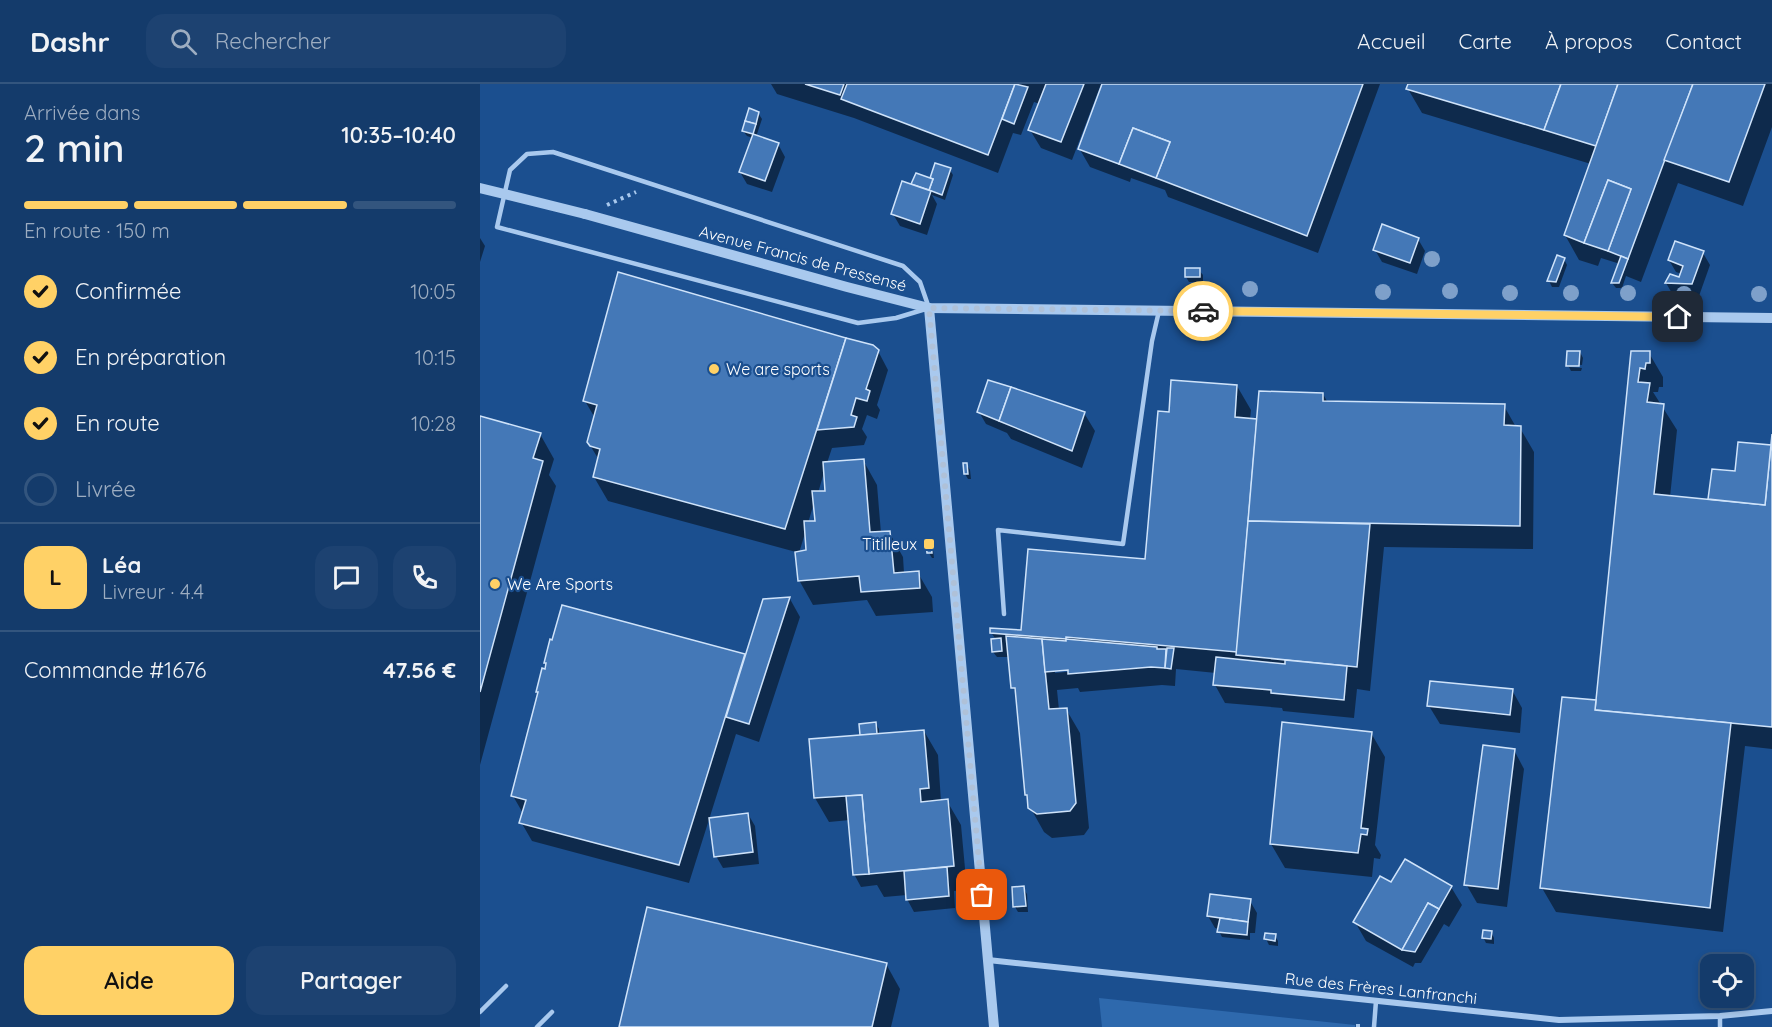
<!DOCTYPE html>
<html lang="fr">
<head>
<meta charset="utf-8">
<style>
	:root { --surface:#143b6b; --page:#1d4271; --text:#f1f3f6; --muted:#9dadc1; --line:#33557e; --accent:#ffd166 }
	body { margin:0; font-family:Quicksand,sans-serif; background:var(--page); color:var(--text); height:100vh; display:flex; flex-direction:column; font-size:22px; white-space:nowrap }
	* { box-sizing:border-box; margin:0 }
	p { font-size:20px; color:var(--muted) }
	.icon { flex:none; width:33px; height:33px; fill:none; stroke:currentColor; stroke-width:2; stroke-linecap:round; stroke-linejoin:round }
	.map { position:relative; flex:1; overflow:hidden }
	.sheet { display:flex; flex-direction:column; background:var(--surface); width:480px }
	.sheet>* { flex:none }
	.buttons { position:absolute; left:1220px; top:870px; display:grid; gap:12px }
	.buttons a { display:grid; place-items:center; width:54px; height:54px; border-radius:12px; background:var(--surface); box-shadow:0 3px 9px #0003,0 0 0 2px var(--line); font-size:30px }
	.pin { position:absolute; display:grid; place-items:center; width:51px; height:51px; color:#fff; margin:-26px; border-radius:12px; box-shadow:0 3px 9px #0006 }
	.courier { position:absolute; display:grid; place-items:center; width:60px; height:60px; margin:-30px; border:4px solid #ffd166; border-radius:50%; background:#fff; color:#222; box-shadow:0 2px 8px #0007 }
	.summary em { font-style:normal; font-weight:600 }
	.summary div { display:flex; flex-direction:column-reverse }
	.summary { display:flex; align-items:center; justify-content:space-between; height:102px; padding:0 24px }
	h1 { font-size:39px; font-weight:600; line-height:45px }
	.bar { display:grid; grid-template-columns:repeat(4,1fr); gap:9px 6px; align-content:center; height:72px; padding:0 24px }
	.bar i { height:8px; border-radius:4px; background:var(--line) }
	.bar .selected { background:var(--accent) }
	.bar p { grid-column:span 4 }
	.line { display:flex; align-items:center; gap:15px; padding:0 24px; border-top:2px solid var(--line) }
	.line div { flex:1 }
	.round { display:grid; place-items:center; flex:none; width:63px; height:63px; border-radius:18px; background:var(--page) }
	ol { padding:0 24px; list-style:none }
	li { display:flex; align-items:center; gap:18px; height:66px }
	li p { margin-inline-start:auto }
	li .icon { padding:6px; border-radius:50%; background:var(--accent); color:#111; stroke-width:4 }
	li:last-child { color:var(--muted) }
	li i { width:33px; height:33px; border:3px solid var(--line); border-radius:50% }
	.cta { display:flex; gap:12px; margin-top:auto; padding:12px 24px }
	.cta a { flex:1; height:69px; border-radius:18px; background:var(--accent); color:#111; font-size:24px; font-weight:600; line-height:69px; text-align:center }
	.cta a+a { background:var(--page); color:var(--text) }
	header { display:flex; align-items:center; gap:36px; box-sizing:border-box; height:84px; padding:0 30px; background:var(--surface); border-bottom:2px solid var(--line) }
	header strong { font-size:28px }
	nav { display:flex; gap:33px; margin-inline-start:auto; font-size:21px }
	.search { width:420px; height:54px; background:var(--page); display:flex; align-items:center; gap:15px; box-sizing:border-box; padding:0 21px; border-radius:18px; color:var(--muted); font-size:22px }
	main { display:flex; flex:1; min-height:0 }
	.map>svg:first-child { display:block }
	.green { fill:#2e69ad }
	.shadow { fill:#0007; fill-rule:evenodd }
	.building { fill:#4478b7; stroke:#cfe3fa; stroke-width:1.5 }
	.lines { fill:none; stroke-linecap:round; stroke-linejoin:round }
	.path { stroke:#a9c9ee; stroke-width:4; stroke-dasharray:3 4.5; stroke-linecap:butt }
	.service { stroke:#a9c9ee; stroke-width:4.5 }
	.minor { stroke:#a9c9ee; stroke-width:6 }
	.tertiary { stroke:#a9c9ee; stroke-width:10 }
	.tertiary-bridge { stroke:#a9c9ee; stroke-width:10 }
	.tree { fill:#7ea0ca }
	.done { stroke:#afc1d8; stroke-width:6; stroke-dasharray:0 10.8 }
	.route { stroke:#ffd166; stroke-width:8 }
	.poi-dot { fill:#ffd166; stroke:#1b4f8f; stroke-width:2 }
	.labels { text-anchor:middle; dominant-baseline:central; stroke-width:4.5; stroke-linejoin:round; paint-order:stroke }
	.street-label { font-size:16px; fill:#fff; stroke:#1b4f8f }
	.poi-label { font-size:16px; fill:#fff; stroke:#1b4f8f; text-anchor:start }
</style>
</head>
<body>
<header>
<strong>Dashr</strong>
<div class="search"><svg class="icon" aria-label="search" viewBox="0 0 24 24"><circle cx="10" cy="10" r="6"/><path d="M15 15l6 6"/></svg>Rechercher</div>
<nav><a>Accueil</a><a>Carte</a><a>À propos</a><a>Contact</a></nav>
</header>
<main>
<section class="sheet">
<div class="summary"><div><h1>2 min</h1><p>Arrivée dans</p></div><em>10:35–10:40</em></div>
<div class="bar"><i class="selected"></i><i class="selected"></i><i class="selected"></i><i></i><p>En route · 150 m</p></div>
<ol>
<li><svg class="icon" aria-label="check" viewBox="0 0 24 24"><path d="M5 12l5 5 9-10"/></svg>Confirmée<p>10:05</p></li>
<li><svg class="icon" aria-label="check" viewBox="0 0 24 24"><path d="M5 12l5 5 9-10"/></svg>En préparation<p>10:15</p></li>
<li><svg class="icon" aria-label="check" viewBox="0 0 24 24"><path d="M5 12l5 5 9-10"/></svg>En route<p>10:28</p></li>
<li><i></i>Livrée</li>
</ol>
<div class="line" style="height:108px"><b class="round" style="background:var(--accent);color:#111">L</b><div><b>Léa</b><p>Livreur · 4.4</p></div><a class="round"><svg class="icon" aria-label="chat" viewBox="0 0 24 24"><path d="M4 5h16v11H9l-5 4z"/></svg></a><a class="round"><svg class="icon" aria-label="phone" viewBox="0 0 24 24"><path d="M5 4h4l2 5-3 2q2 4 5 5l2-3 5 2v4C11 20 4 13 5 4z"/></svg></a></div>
<div class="line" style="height:78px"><div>Commande #1676</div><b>47.56 €</b></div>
<div class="cta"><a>Aide</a><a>Partager</a></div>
</section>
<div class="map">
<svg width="1292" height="943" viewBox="0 0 1292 943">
	<rect width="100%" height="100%" fill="#1b4f8f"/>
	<path class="green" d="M619,914l256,27v2h-253z"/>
	<g class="shadow">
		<path d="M291,0h330l-29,76 -31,-12 -11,-18 10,-26 -6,-2 -13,33 -8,-2 -15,40 -144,-55 -77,-24z"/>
		<path d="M624,0h276l-62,169 -150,-56 -3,-7 -34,-12 -1,4 -40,-15 -11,-19z"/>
		<path d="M929,0h363v43l-29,79 -65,-23 -37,99 -15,-6 -4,12h-6l-4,-5 7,-16 -2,-4 -16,-5 -3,8 -19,-6 -14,-25 26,-71 -169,-51 -14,-24z"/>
		<path d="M278,29l4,6 -6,18 22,7 7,13 -13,35 -25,-8 -7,-12 13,-34 -6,-2 -4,-5z"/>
		<path d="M470,86l3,5 -8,25 -13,-5 5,9 -10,31 -27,-9 -7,-12 19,-28 4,-11 15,5z"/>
		<path d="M0,154l5,8 -5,16z"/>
		<path d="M938,155l7,12 -8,23 -35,-12 -7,-12z"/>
		<path d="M1223,169l7,12 -11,31 -26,-1 -7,-12 4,-7 10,3 2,-5 -6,-2 -7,-12z"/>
		<path d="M1078,173l6,2 3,6 -8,22h-7l-3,-6z"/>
		<path d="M719,186l4,5v7h-14l-3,-5z"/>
		<path d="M139,190l254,73 5,4 10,19 -11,35 3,5 -3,9 -10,-4 -5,14 5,8 -3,8 -32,3 -5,15 36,-3 14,25 4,48 8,-1 14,25 1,16h14l14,24 1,15 -57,4 -9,-16 -54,5 -14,-25 -3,-28 -188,-51 -14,-24 5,-17 -11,-18 7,-24 -10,-17zM345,385l2,23 -9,1zM334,419l2,19 -8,1zM326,446l2,22 -9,1z"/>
		<path d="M1100,268l3,6 -1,7 -13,-1v3l13,1 -1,3h-10l-3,-6z"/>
		<path d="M1153,269h16l14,24v10h-4l-1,5h-5l24,38 -7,67 40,4 3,-30 23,2 36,-26v302l-27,-3 -22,186 -167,-20 -14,-24 22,-190 33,3z"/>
		<path d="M757,302l14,24 -1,10 8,1 65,-27 5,9 176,3 12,21 4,1 14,24 -1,97 -149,-2 -14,144 -13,-2 -3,29 -71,-7 -1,-3 -57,-5 -10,-18 1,-12 -40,-4 -1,17 -13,-1 -82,7 -2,-4 -21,2 2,20 7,-1 14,24 9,95 -5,7 -32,3 -8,-6 -14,-25 -1,-8 -3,-4 -9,-100 -4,-8 -4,-30h-12l-4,-5 3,-12 -5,-8h32l123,-72 24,-146zM584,546l6,11h-3l-6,-10zM595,584l1,3 -21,2v-3z"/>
		<path d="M499,328l105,1 11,18 -13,37 -71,-29 -4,-6 -21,-9z"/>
		<path d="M0,334l60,16 14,25 -5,16 7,11 -76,279z"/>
		<path d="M487,381l3,5 1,9h-3l-3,-5z"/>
		<path d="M450,460l3,5 1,9h-2l-3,-5z"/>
		<path d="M310,515l10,18 -41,125 -23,-8 -47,149 -157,-42 -11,-19 3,-7 -11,-19 26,-101 -1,-3 8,-21 1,-6 -1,-2 7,-21 10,-36 183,50 18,-55z"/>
		<path d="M1032,606l10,18 -2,25 -80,-9 -11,-18z"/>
		<path d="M396,640l3,5v6l45,-4 14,24 3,47 6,-1 14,24 6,65 -13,1 1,17 -41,4 -7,-13v-4l-23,2 -7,-12 -16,2 -7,-13 -4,-54 -21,2 -14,-24 48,-62z"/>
		<path d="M891,649l14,24 -10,88 6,10 -1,4 -6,-1 -2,19 -87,-9 -14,-24z"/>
		<path d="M1034,666l10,19 -17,138 -30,-4 -11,-19z"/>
		<path d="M268,730l7,12 4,38 -36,4 -7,-12z"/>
		<path d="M912,800l59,3 11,18 -13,22 -5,-3 -23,39h-6l-2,4 -47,-26 -11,-19z"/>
		<path d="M543,804l4,6 1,18h-10l-3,-5z"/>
		<path d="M770,817l7,12 -2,20h-5v7l-28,-3 -3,-6 1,-2 -5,-1 -7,-12z"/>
		<path d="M1011,848l3,6v6l-8,-1 -3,-6z"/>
		<path d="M795,852l3,5v5l-9,-1 -3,-6z"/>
		<path d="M406,880l14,25 -9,38h-270z"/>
	</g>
	<g class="building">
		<path d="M325,0h39l-4,11z"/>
		<path d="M367,0h168l-27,71 -147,-56z"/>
		<path d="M535,0l13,3 -14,37 -12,-5z"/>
		<path d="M566,0h38l-23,58 -33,-12z"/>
		<path d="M622,0h261l-56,152 -151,-58 14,-36 -37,-14 -14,36 -41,-15z"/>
		<path d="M928,0h153l-17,46 -138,-41z"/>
		<path d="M1081,0h57l-22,62 -52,-16z"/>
		<path d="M1138,0h75l-65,175 -20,-8 23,-62 -23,-9 -24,63 -20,-8z"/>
		<path d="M1213,0h72l-36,98 -65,-22z"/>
		<path d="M269,24l10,4 -3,12 -11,-3z"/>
		<path d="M265,37l11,3 -3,10 -11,-3z"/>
		<path d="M653,44l37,14 -14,36 -37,-14z"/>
		<path d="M273,50l26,9 -14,38 -26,-9z"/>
		<path d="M455,79l16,5 -9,27 -13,-5 4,-11 -3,-1z"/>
		<path d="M436,89l17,6 -4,11 -18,-6z"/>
		<path d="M1128,96l23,9 -23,62 -24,-8z"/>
		<path d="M422,97l29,10 -11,33 -29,-10z"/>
		<path d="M902,140l37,14 -9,25 -37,-13z"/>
		<path d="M1195,157l29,10 -12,33 -27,-1 5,-9 9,3 4,-11 -15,-6z"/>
		<path d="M1077,171l8,3 -9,24 -9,-1z"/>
		<path d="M1141,172l7,3 -9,24h-8z"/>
		<rect x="705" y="184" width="15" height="9"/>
		<path d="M138,188l228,66 -61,191 -192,-52 7,-28 -10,-3 -3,-4 10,-37 -14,-4z"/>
		<path d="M366,254l27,7 6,5 -13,39 4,2 -3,10 -11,-3 -5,17 6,2 -3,10 -37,3z"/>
		<path d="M1087,267h13l-1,15h-13z"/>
		<path d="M1151,267h19v12h-4l-1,6 -5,-1 -2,14 12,1 -3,19 17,2 -10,90 111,11 7,-71v293l-177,-17z"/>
		<path d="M508,296l23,7 -12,34 -22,-9z"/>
		<path d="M691,296l66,5 -2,32 22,2 -20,233 -171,-15v2l-76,-6v-5l31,2 7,-81 117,10 13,-148 11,1z"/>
		<path d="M531,303l74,25 -13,39 -73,-30z"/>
		<path d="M779,307l64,2v8l182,3 -1,21 17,1 -1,100 -272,-5z"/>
		<path d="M0,332l61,17 -8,25 10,3 -63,231z"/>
		<path d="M1258,358l33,3 -6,60 -57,-6 4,-30 23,2z"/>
		<path d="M384,375l6,73 20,-1 4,42 25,-2 1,17 -59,4 -2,-16 -61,5 -3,-29 11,-2 -2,-29h11l-3,-30h13l-2,-29z"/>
		<path d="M483,379h4l1,11h-4z"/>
		<path d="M768,437l122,3 -13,143 -121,-12z"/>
		<path d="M446,458h5l1,11h-5z"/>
		<path d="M310,513l-41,127 -23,-7 37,-118z"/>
		<path d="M82,521l183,49 -66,211 -160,-42 7,-23 -15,-4 27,-104h-2l6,-24 3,1 1,-6h-2l6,-24 2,1z"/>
		<path d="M526,552l36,3 7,70 18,-1 9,95 -6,8 -33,3 -9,-6 -1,-13h-2l-10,-107h-4z"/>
		<path d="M521,554l1,13 -10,1 -1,-13z"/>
		<path d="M562,555l24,2v-2l91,8v2h9l-1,19 -14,-1 -83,7v-4l-23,2z"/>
		<path d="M687,564h7l-3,21 -6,-1z"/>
		<path d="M736,573l69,7v-4l62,6 -3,34 -73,-7v-3l-58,-5z"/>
		<path d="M950,597l83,8 -3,26 -83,-9z"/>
		<path d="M1082,613l34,3 -1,10 136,13 -21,185 -170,-20z"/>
		<path d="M396,638l1,12 -17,1 -1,-11z"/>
		<path d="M802,638l90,10 -11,96 7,1 -1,6 -6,-1 -3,19 -88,-9z"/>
		<path d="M444,646l5,58 -9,1 1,13 27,-3 6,67 -85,8 -7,-79 -48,3 -5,-59z"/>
		<path d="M1003,661l32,4 -17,140 -34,-4z"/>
		<path d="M382,711l7,79 -16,1 -7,-79z"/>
		<path d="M268,729l5,39 -39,5 -5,-39z"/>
		<path d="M925,775l47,27 -13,23 -11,-6 -26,47 -49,-28 27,-46 11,6z"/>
		<path d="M467,783l2,29 -43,4 -2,-29z"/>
		<path d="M544,802l2,20 -13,1 -1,-20z"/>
		<path d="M730,810l41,5 -3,23 -41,-6z"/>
		<path d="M948,819l11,6 -24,43 -13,-2z"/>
		<path d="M167,823l240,56 -15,64h-253z"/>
		<path d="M740,834l28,4 -1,13 -30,-3z"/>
		<path d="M1003,846l9,1 -1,8 -9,-1z"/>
		<path d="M785,849l11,1 -1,7 -11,-2z"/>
	</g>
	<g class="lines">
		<g class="path">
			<path d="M127,121l29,-13"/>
			<path d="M878,943v-6"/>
		</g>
		<g class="service">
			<path d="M73,68l350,114 17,16 9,26 -33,10 -38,5 -361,-96 13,-57 17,-16z"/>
			<path d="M524,530l-6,-84 125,14 29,-203 7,-30"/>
			<path d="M0,928l26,-26"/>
			<path d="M1240,932v11"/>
			<path d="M57,943l15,-15"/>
			<path d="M894,943l2,-26"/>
		</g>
		<path class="minor" d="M508,876l571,60 161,-4 52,-5"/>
		<g class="tertiary">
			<path d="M105,130l262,73 82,21 843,10"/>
			<path d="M449,224l65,719"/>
		</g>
		<path class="tertiary-bridge" d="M0,104l105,26"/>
	</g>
	<g class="tree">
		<circle cx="952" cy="175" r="8"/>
		<circle cx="770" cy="205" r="8"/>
		<circle cx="970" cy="207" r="8"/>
		<circle cx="903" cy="208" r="8"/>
		<circle cx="1030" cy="209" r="8"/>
		<circle cx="1091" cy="209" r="8"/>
		<circle cx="1148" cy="209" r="8"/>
		<circle cx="1204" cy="210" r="8"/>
		<circle cx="1279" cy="210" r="8"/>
	</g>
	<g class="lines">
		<path class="done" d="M502,811l-53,-587 274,3"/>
		<path class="route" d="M723,227l475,6"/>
	</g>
	<g class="poi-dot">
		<circle cx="234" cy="285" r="6"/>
		<rect x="443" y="454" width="12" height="12" rx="3"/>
		<circle cx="15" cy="500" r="6"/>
	</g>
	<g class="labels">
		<g class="street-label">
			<text transform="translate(323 174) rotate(15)">Avenue Francis de Pressensé</text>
			<text transform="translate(901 904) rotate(6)">Rue des Frères Lanfranchi</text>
		</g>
		<g class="poi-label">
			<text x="246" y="285">We are sports</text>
			<text x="437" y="460" text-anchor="end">Titilleux</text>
			<text x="27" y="500">We Are Sports</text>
		</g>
	</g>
</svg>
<div class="buttons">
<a><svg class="icon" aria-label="locate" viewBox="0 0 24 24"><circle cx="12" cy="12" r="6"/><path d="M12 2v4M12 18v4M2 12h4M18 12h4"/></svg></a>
</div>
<div class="pin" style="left:502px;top:811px;background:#ea580c"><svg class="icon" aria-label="bag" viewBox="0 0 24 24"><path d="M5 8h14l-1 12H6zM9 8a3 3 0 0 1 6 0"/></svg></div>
<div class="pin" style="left:1198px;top:233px;background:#1f2937"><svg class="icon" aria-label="home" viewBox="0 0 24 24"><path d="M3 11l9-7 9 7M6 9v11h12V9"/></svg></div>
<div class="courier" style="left:723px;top:227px"><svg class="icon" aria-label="car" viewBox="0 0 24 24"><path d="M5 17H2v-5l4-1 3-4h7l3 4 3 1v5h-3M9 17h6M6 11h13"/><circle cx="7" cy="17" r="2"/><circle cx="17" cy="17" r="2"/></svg></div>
</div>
</main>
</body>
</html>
